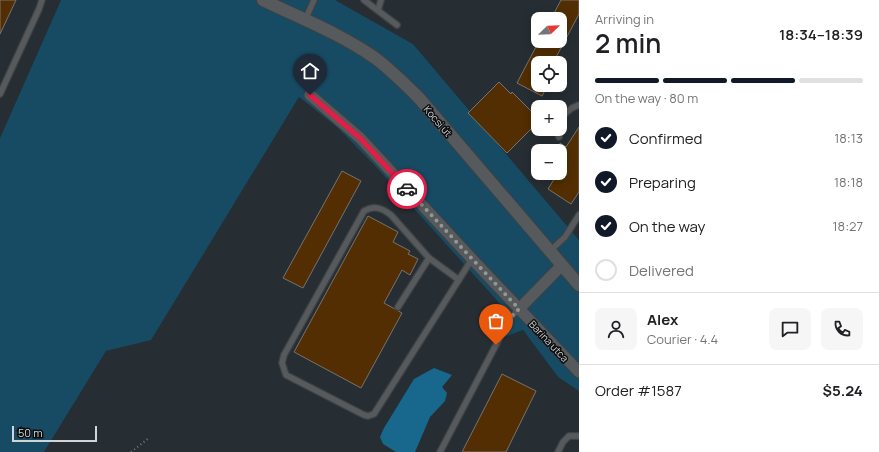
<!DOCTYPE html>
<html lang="en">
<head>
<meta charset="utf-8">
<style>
	:root { --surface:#fff; --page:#f6f6f6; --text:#202124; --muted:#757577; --line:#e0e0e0; --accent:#111827 }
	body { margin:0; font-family:Manrope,sans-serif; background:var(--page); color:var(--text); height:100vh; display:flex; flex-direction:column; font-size:15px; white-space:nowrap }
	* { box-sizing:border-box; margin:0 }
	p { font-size:13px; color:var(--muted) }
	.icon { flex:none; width:22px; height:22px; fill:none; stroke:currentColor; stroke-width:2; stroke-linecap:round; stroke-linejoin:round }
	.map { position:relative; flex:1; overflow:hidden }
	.details { display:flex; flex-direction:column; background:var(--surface); width:300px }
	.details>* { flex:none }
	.needle { width:26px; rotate:67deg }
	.tools { position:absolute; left:531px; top:12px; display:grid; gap:8px }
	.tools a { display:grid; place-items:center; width:36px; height:36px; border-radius:8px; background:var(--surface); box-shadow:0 2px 10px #0003; font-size:20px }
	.scale { position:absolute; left:12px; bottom:10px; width:85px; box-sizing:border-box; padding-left:4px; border:2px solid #d2d5d6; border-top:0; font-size:11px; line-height:14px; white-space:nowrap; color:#d2d5d6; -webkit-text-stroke:3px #0b0d0e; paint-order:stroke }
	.pin { position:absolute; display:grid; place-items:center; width:34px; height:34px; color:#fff; margin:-41px -17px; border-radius:50% 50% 50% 0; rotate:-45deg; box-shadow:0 0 4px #0007 }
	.pin .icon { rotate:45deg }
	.courier { position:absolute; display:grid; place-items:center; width:40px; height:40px; margin:-20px; border:3px solid #e11d48; border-radius:50%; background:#fff; color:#222; box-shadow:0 1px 5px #0007 }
	.summary em { font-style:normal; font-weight:600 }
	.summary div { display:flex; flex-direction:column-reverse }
	.summary { display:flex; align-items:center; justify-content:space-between; height:68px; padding:0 16px }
	h1 { font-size:26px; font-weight:600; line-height:30px }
	.bar { display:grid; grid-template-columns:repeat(4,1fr); gap:6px 4px; align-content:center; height:48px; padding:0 16px }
	.bar i { height:5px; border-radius:3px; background:var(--line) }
	.bar .current { background:var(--accent) }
	.bar p { grid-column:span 4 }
	.line { display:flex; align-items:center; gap:10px; padding:0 16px; border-top:1px solid var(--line) }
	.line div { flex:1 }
	.round { display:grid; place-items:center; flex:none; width:42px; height:42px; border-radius:8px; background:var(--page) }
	ol { padding:0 16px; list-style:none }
	li { display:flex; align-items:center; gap:12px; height:44px }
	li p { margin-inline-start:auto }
	li .icon { padding:4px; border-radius:50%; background:var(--accent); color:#fff; stroke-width:4 }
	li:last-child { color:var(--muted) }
	li i { width:22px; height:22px; border:2px solid var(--line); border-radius:50% }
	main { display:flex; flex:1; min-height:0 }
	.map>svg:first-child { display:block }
	.built { fill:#262e33; fill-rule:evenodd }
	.green { fill:#174b64 }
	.water { fill:#17688c }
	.building { fill:#522e02; stroke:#767370 }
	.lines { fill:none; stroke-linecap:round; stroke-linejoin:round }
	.service-casing { stroke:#3e4143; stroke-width:8 }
	.minor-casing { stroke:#3e4143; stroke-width:13 }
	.secondary-casing { stroke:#3e4143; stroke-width:14 }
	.path { stroke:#777b7c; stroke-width:2; stroke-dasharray:1 3; stroke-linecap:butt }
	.service { stroke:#565a5d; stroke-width:5.5 }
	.minor { stroke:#565a5d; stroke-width:11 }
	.secondary { stroke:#565a5d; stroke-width:12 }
	.done { stroke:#949798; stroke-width:4; stroke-dasharray:0 7.2 }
	.route { stroke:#e11d48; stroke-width:5 }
	.labels { text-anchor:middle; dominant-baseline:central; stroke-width:3; stroke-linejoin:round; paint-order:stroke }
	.street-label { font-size:10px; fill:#d2d5d6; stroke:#0b0d0e }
</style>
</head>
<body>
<main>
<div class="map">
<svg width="579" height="452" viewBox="0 0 579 452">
	<rect width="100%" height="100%" fill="#202426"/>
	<g class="built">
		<path d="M0,0h61l-61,138z"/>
		<path d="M335,0h244v240l-166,-196zM538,19h22v22h-22zM538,63h22v22h-22zM538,107h22v22h-22zM538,151h22v22h-22z"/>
		<path d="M299,97l39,31 39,40 125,138 -14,22 17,9 18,-7 35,47 21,14v61h-535l62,-101 45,-12z"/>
	</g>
	<path class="green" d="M61,0h274l78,44 166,196v151l-21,-14 -35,-47 -18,7 -17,-10 14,-21 -125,-138 -39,-40 -39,-31 -148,243 -45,11 -62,101h-44v-314z"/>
	<path class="water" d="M434,368l18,7 -10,12 5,6 -2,8 -15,16 -15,35h-19l-13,-8 -3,-7 4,-9 30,-49z"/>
	<g class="building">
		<path d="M0,0h16l-16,34z"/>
		<path d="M561,0h18v14l-26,49h-15v22h10l-6,11 -25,-13 22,-42h21v-22h-9z"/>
		<path d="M499,82l12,12 1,-2 26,26v4l-31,31 -39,-40z"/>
		<path d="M579,127v65l-8,12 -23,-15 10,-16h2v-30l6,4z"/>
		<path d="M342,171l19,10 -58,107 -20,-10z"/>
		<path d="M368,216l30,16 -5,10 17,9 -2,3 10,5 -8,16 -8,-5 -18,33 18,10 -41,75 -67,-36z"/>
		<path d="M502,374l34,17 -30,61h-44z"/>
	</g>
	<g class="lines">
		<g class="service-casing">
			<g id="service">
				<path d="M364,0l33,25"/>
				<path d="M378,10l3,-10"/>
				<path d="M305,20l9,-20"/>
				<path d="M0,94l39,-85 3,-9"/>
				<path d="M560,118l12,-10 7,-3"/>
				<path d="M556,129l3,8"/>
				<path d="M550,251l15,-14 14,-22"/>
				<path d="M459,280l-30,-22 -38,-43c-9,-7 -17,-10 -27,-4l-80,144 -2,8 4,12 78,40 4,1 6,-2 98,-155"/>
				<path d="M398,307l31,-49"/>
				<path d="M440,452l70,-134 9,-9"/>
				<path d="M558,452l5,-10 6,-6h10"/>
			</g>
		</g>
		<g class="minor-casing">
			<g id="minor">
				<path d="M310,95l50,43 112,121 107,113"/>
				<path d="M519,309l43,-44"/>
			</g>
		</g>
		<g class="secondary-casing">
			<path id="secondary" d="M263,0c37,18 78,34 112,58 16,12 30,26 44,40l160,187"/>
		</g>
		<path class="path" d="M131,452l18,-14"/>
		<use href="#service" class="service"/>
		<use href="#minor" class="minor"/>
		<use href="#secondary" class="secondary"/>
	</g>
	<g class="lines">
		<path class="done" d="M407,189l112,120 -9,9 -14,27"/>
		<path class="route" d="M310,95l50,43 47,51"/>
	</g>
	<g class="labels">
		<g class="street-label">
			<text transform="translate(438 121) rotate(49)">Kocsi út</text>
			<text transform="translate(549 341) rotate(47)">Barina utca</text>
		</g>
	</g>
</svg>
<div class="tools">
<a><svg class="needle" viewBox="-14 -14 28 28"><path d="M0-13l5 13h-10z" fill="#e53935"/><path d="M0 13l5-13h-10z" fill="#757577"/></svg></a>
<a><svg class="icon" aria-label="locate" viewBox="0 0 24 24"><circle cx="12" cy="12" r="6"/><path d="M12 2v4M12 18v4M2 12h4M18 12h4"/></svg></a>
<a>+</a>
<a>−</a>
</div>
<div class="scale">50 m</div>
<div class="pin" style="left:496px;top:345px;background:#ea580c"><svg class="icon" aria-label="bag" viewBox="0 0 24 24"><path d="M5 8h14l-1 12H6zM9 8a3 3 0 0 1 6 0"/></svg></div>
<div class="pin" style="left:310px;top:95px;background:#1f2937"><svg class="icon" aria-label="home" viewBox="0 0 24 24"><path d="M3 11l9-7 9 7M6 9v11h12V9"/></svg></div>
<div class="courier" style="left:407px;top:189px"><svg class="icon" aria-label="car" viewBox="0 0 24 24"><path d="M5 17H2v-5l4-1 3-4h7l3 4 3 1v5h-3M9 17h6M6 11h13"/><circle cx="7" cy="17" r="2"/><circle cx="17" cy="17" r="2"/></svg></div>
</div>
<section class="details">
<div class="summary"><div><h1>2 min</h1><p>Arriving in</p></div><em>18:34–18:39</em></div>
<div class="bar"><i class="current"></i><i class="current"></i><i class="current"></i><i></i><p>On the way · 80 m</p></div>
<ol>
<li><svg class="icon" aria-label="check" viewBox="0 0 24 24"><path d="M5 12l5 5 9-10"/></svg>Confirmed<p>18:13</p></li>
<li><svg class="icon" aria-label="check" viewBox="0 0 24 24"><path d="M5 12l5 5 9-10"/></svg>Preparing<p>18:18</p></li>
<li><svg class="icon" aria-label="check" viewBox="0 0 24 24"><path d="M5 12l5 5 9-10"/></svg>On the way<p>18:27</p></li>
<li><i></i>Delivered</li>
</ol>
<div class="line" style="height:72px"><a class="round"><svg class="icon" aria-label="person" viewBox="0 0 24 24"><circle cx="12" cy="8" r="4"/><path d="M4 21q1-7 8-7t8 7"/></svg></a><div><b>Alex</b><p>Courier · 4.4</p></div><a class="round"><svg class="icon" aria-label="chat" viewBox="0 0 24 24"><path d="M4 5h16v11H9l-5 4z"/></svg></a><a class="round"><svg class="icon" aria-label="phone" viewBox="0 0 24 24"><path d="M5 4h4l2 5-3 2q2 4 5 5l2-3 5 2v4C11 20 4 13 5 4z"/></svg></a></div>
<div class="line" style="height:52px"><div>Order #1587</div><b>$5.24</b></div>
</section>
</main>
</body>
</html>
